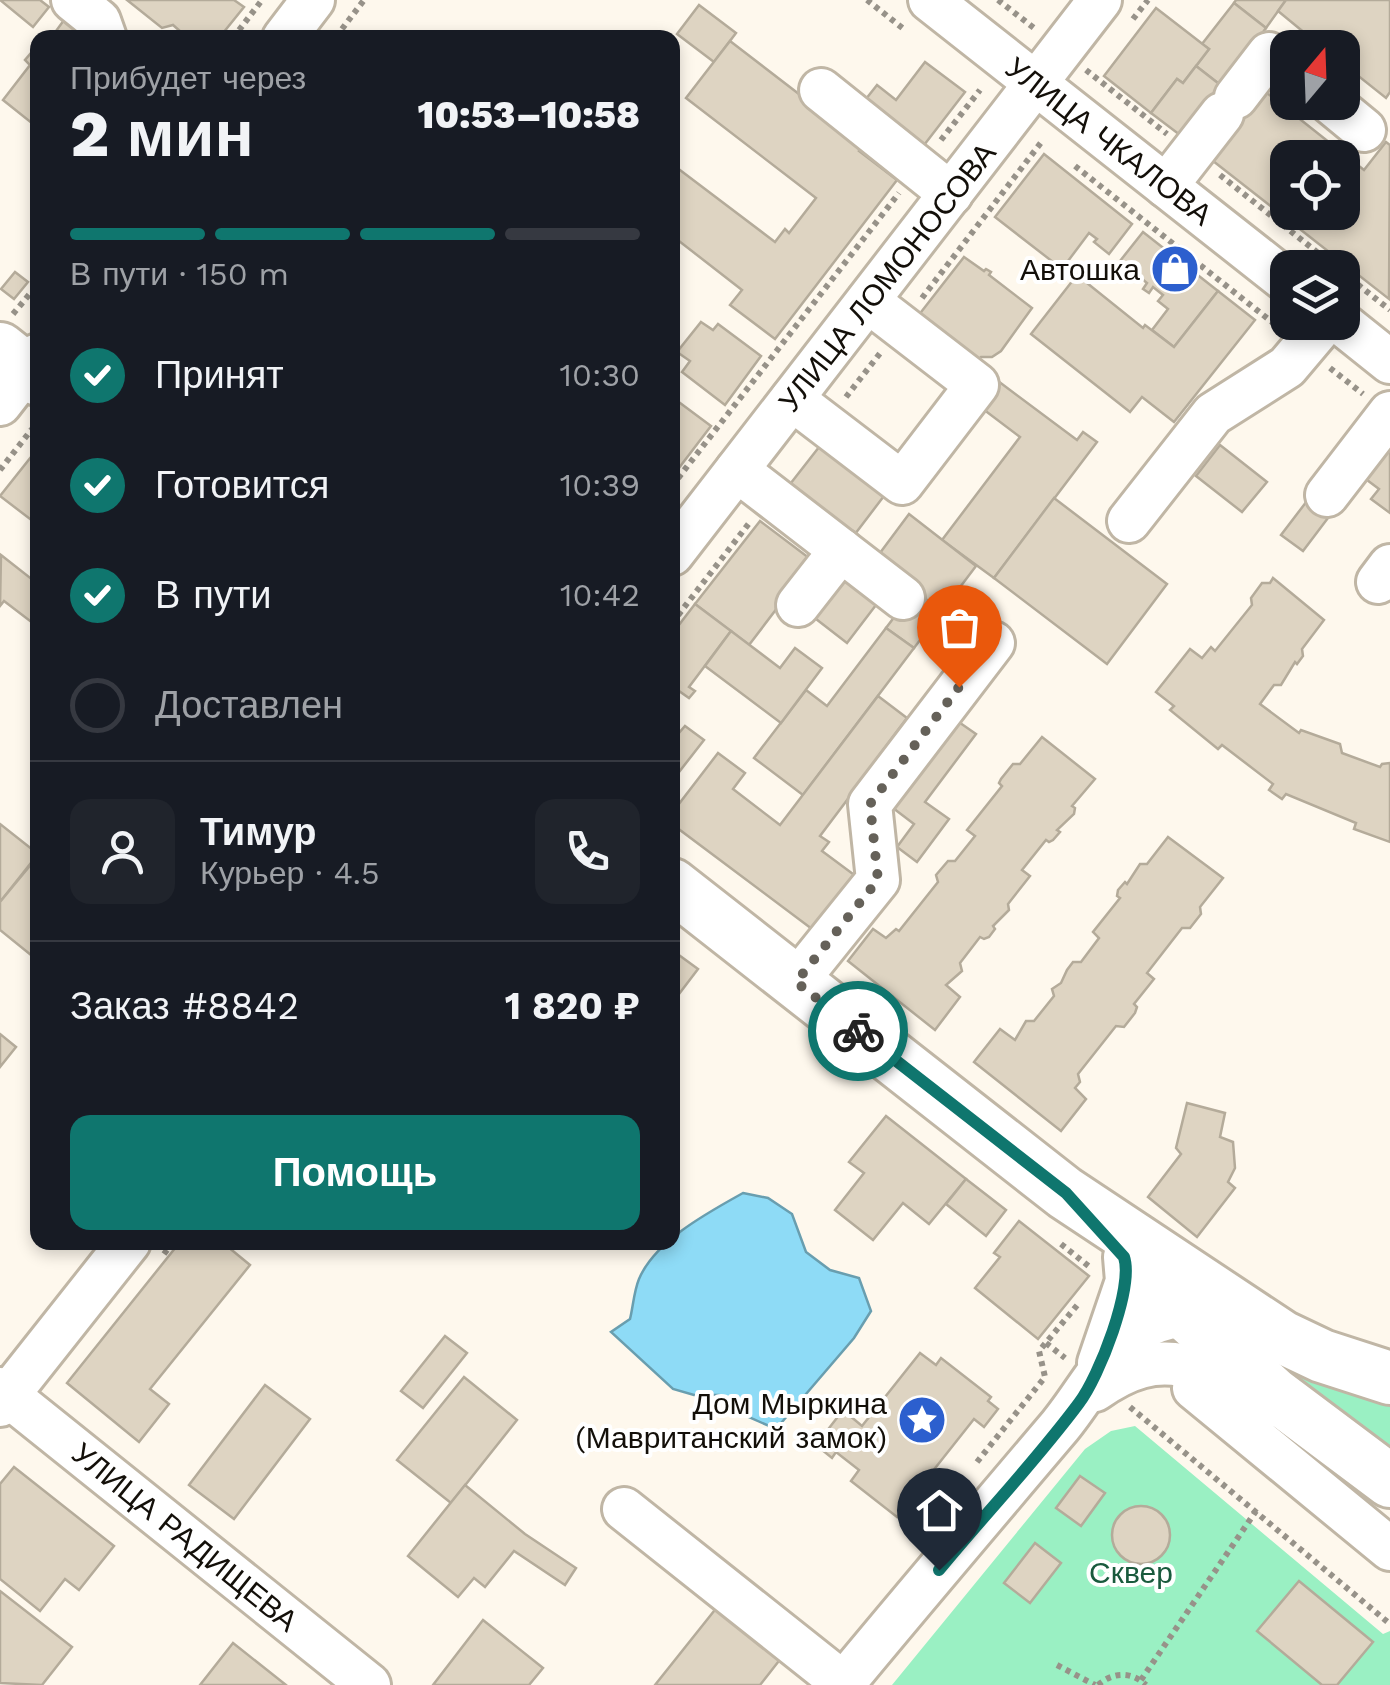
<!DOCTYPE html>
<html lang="ru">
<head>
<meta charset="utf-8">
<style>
	:root { --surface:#171b24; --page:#20242c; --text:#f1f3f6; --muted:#9ea1a6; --line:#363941; --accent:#0f766e }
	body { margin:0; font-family:"Work Sans",sans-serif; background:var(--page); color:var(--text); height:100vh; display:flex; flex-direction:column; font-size:38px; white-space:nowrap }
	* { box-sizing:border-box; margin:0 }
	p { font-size:32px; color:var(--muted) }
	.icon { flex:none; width:55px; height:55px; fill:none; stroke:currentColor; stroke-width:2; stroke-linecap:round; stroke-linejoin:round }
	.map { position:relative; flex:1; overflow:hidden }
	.details { position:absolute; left:30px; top:30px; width:650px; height:1220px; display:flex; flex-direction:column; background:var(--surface); border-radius:20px; box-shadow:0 5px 15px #0003 }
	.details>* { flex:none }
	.needle { width:65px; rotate:19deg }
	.controls { position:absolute; left:1270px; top:30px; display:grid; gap:20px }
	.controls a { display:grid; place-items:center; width:90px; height:90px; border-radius:20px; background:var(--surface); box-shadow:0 5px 15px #0003; font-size:50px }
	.pin { position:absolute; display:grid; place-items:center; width:85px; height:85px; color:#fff; margin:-102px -42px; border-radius:50% 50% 50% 0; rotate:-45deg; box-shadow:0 0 10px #0007 }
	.pin .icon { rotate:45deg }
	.courier { position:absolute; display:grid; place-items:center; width:100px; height:100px; margin:-50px; border:8px solid #0f766e; border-radius:50%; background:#fff; color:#222; box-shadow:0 2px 12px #0007 }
	.overview em { font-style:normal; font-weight:800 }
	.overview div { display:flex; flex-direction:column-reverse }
	.overview { display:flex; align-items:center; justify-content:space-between; height:170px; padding:0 40px }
	h1 { font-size:65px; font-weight:800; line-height:75px }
	.bar { display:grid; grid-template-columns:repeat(4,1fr); gap:15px 10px; align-content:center; height:120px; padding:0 40px }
	.bar i { height:12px; border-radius:8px; background:var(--line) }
	.bar .active { background:var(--accent) }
	.bar p { grid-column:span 4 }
	.line { display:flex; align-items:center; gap:25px; padding:0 40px; border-top:2px solid var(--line) }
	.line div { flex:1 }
	.round { display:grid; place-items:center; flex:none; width:105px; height:105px; border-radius:20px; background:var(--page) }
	ol { padding:0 40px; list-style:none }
	li { display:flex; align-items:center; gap:30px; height:110px }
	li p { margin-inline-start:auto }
	li .icon { padding:10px; border-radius:50%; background:var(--accent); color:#fff; stroke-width:4 }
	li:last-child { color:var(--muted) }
	li i { width:55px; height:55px; border:5px solid var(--line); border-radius:50% }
	.primary-button { display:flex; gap:20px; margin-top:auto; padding:20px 40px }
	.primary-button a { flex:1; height:115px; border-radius:20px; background:var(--accent); color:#fff; font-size:40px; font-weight:800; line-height:115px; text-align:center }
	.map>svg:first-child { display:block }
	.green { fill:#9af0c3 }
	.water { fill:#8edbf6; stroke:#699eaf; stroke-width:2.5 }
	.building { fill:#ded4c2; stroke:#b4ab9a; stroke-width:2.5; fill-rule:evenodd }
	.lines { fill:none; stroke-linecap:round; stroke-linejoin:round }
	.minor-casing { stroke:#c0b6a5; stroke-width:48 }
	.major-casing { stroke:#c0b6a5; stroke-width:58 }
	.path { stroke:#979289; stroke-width:6; stroke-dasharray:5 5; stroke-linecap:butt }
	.minor { stroke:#fff; stroke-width:42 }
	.major { stroke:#fff; stroke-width:52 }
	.done { stroke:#656159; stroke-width:10; stroke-dasharray:0 18 }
	.route { stroke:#0f766e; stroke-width:12 }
	.labels { text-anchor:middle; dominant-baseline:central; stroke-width:8; stroke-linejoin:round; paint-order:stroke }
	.street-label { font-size:30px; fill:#130f09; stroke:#fff }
	.poi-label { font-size:30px; fill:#130f09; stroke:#fff; text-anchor:end }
	.park-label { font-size:30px; fill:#195a3d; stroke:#fff }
</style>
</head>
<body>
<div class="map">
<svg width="1390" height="1685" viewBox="0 0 1390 1685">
	<rect width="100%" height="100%" fill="#fef8ed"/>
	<g class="green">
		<path d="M1251,1355l57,21 82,19v64z"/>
		<path d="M1135,1426l248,208 7,-3v54h-498l193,-236 26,-18z"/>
	</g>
	<path class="water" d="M743,1193l25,5 24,16 14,38 24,18 29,8 12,33 -17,27 -78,91 -32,-14 -25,-20h-25l-21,-6 -62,-57 19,-13c3,-12 4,-28 9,-40 16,-38 68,-66 104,-86z"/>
	<g class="building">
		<path d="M0,0h40l9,7 -16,20z"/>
		<path d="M127,0h107l10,7 -25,31h-42l4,-6 -8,-7 -11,3z"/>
		<path d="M1236,0h50l-20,28 -32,-25z"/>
		<path d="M1286,0h104v92l-4,6 -44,-35v-15h-19l-45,-37z"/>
		<path d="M1234,3l32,25 -43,59 -27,-21 13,-17 -7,-5z"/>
		<path d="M699,5l37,28 -22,29 -37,-28z"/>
		<path d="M1156,8l53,41 -26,34 -6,-4 -26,34 -47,-37z"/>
		<path d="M64,20l22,18h-35z"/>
		<path d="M730,41l134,103 -5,7 38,29 -122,159 -45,-34 12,-15 -63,-49 -7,9v-86l103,78 10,-13 4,4 27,-35 -130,-100z"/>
		<path d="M31,53l7,2v73l-35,-28 27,-35 -5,-5z"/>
		<path d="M925,62l40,30 -44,57 -59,-45 15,-19 19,15z"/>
		<path d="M1196,66l27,21 -39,51 -33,-25 26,-34 6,4z"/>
		<path d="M1262,89l102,81 22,-28 4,3 -1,154 -181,-142zM1288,158h54v54h-54z"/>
		<path d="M1044,154l88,70 -23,30 -15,-12 3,-3 -8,-6 -27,36 -67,-52z"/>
		<path d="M1143,232l75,59 -44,56 -22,-17 16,-21 -10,-8 5,-6 -10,-8 -4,6 -6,-4 4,-6 -27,-22z"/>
		<path d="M964,257l20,14 2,-2 5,3 -2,3 43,33 -31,43 -9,6h-11l-6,6 -57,-47z"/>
		<path d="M15,272l13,10 -14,17 -13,-10z"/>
		<path d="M1077,275l66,53 2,-3 29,22 44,-56 37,29 -81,102 -32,-25 -12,15 -99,-78z"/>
		<path d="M701,322l12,8 5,-6 43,32 -36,49 -43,-33 8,-11 -13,-9z"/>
		<path d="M998,381l79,59 6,-8 14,10 -103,136 -52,-38 78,-103 -41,-31z"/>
		<path d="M672,397l39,29 -39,51z"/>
		<path d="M823,442l64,50 -35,46 -65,-50z"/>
		<path d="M1390,442v71l-19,-14 8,-10 -16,-12z"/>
		<path d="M1220,445l47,37 -25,30 -46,-36z"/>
		<path d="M35,452l3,2v71l-38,-29z"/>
		<path d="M1310,497l21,17 -28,37 -22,-16z"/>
		<path d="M1054,498l113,86 -60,80 -113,-86z"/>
		<path d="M909,514l67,52 -34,45 -68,-50z"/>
		<path d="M760,521l53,40 -64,84 -54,-41z"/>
		<path d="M1,555l37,29v43l-34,-26 -4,5z"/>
		<path d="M837,574l39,31 -29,38 -40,-31z"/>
		<path d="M1273,578l51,42 -22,29 1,7 -6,8 -2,-2 -14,23h-7l-14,19 39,29 2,-3 39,14 2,9 38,14 2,-3 8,-1v79l-36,-13 2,-6 -70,-29 -4,5 -13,-9 4,-6 -51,-39 -4,4 -48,-39 4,-4 -18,-14 34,-43 12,9 9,-11 4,4 37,-46 -1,-7 11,-15h8z"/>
		<path d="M914,591l28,20 -28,37 -28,-20z"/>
		<path d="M695,604l36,27 -42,56 6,4 -6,7 -17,-12v-52z"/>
		<path d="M886,628l28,20 -111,147 -49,-37 52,-68 21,16z"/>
		<path d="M731,631l49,37 15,-20 27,20 -41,55 -76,-57z"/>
		<path d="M878,696l29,22 -29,39 11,8 -17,2 -52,69 9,6 -7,9 35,26 -41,55 -144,-108v-11l46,-60 27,20 -12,16 47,36z"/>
		<path d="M953,718l23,16 -51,68 24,17 -32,43 -20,-15 17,-23 -25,-19z"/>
		<path d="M685,726l19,14 -32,41v-40z"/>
		<path d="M1042,737l53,42 -23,27 3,2 -1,6 -17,16 3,2 -7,8 -4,2 -3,-2 -24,30 8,6 -22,28 1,6 -16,16 2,3 -6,8 -5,2 -4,-2 -20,26 2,8 -16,14 14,12 -25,33 -87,-69 25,-32 13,9 10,-9 3,2 39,-49 -2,-7 12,-14h7l20,-25 -8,-6 35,-44 -3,-3 2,-4 12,-15h7z"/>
		<path d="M0,824l38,30 -38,48z"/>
		<path d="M1168,837l55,41 -23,29 1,7 -11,14h-8l-35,45 7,6 -20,25 3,3 -2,6 -11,14 -8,-1 -38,48 2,8 -5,6 11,11 -25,32 -87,-69 26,-33 15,11 11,-19h8l20,-25 -2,-7 9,-6 6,-13 6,-8h8l18,-24 -6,-6 27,-34 -3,-2 1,-6 7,-8 2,2 13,-20h7z"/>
		<path d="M38,856v91l-7,8 -31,-25v-28z"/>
		<path d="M672,950l26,19 -19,25 -7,-5z"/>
		<path d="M0,1034l16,13 -16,20z"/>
		<path d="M1187,1103l38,10 -5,24 13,5 2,26 -7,14 7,6 -38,49 -49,-40 33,-43 -5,-6z"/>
		<path d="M886,1116l80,63 -37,45 -26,-21 -30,37 -38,-30 29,-37 -15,-11z"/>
		<path d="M966,1179l40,31 -20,26 -40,-32z"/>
		<path d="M1019,1221l70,55 -51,63 -63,-51 25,-31 -6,-4z"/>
		<path d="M180,1242h42l28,23 -100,124 19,15 -30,38 -72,-59z"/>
		<path d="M445,1336l22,17 -44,55 -22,-17z"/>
		<path d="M920,1353l16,12 5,-7 50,39 -3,4 10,8 -14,18 -10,-8 -61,77 10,8 -14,18 -10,-8 -2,3 -46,-36 8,-11 -23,-18 -4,6 -16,-13 27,-35 19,16z"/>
		<path d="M464,1377l53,43 -66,83 -54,-43z"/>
		<path d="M265,1385l45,34 -76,100 -45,-34z"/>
		<path d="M14,1467l100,79 -35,44 -14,-11 -25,32 -40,-32v-95z"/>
		<path d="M1080,1476l25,17 -24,33 -25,-18z"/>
		<path d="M465,1485l60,49 51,34 -11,17 -51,-34 -29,36 -11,-9 -16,19 -50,-41z"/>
		<circle cx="1141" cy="1535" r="29"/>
		<path d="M1035,1543l26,20 -31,40 -26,-20z"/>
		<path d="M1299,1581l74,61 -36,43h-15l-65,-54z"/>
		<path d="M0,1591l72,56 -30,38 -42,-2z"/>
		<path d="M718,1606l64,51 -22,28h-105z"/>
		<path d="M483,1620l60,48 -14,17h-96z"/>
		<path d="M233,1643l53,42h-86z"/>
	</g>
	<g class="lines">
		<g class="minor-casing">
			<g id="minor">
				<path d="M73,0l26,21 6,17"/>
				<path d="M930,0l358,282"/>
				<path d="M284,38l29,-38"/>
				<path d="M821,90l130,104"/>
				<path d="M1236,97l33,-43 19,15"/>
				<path d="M1330,102l34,28"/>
				<path d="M1166,186l56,-72"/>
				<path d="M1340,322l50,40"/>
				<path d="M792,399l110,84 75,-98 -109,-84"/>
				<path d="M0,404l38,-49"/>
				<path d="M737,470l166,128"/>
				<path d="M1327,495l63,-82"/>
				<path d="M1129,521l84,-107 74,-47 38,-45"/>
				<path d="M672,554l428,-554"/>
				<path d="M1378,582l12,-16"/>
				<path d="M798,605l43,-55"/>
				<path d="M796,982l82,-102 -8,-76 123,-161"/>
				<path d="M1099,1363l28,-82 -2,-24"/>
				<path d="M1194,1388l196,161"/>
				<path d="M0,1389l369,296"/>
				<path d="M1095,1390c67,-48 108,-24 171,17"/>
				<path d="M0,1405l129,-163"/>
				<path d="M624,1509l219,174"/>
				<path d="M842,1685c72,-87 145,-173 218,-259 24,-29 43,-67 72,-91 23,-18 52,-22 80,-22"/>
			</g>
		</g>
		<g class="major-casing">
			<g id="major">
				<path d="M0,349l38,30"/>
				<path d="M672,885l393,308 217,144 40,19 68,22"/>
				<path d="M1145,1278l129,116 116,87"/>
			</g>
		</g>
		<g class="path">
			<path d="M867,0l38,30"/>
			<path d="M998,0l36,28"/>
			<path d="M1133,19l15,-19"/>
			<path d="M342,29l22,-29"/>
			<path d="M233,38l29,-38"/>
			<path d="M1086,70l81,64"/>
			<path d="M941,140l39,-50"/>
			<path d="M1075,166l202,160"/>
			<path d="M1220,175l117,93"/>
			<path d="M1342,272l48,38"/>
			<path d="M922,298l121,-158"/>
			<path d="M13,314l25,-30"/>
			<path d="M1330,368l33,26"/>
			<path d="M846,397l35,-45"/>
			<path d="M0,470l32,-41"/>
			<path d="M672,486l227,-293"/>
			<path d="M672,623l78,-101"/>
			<path d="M1061,1244l30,24"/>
			<path d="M164,1254l9,-12"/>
			<path d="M1046,1343l19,15"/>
			<path d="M1130,1407l260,217"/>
			<path d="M977,1462l68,-85 -6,-26 40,-48"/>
			<path d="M1057,1665l38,20"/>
			<path d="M1141,1680l115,-169"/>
			<path d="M1098,1685c15,-13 33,-14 48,0"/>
		</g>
		<use href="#minor" class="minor"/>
		<use href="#major" class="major"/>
	</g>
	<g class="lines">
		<path class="done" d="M858,1031l-62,-49 82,-102 -8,-76 89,-117"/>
		<path class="route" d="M858,1031l208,162 58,64c10,30 -25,120 -45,146 -43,58 -94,111 -140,167"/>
	</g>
	<defs>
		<g id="shop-disc" transform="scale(2.5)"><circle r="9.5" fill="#2c5fce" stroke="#fff"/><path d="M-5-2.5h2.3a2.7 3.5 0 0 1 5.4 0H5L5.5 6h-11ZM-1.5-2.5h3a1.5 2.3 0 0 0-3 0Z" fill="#fff"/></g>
		<g id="sight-disc" transform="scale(2.5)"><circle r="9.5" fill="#2c5fce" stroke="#fff"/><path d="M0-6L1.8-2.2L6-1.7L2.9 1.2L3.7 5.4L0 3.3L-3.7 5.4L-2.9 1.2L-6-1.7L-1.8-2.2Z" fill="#fff"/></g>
	</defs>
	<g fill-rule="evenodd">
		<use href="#shop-disc" x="1175" y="269"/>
		<use href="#sight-disc" x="922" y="1420"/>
	</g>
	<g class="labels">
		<g class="street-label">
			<text transform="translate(1109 141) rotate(38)">УЛИЦА ЧКАЛОВА</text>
			<text transform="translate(887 277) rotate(-52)">УЛИЦА ЛОМОНОСОВА</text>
			<text transform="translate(185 1537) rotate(39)">УЛИЦА РАДИЩЕВА</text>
		</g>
		<g class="poi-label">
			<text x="1140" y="269">Автошка</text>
			<text x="887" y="1403">Дом Мыркина<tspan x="887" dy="34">(Мавританский замок)</tspan></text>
		</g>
		<g class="park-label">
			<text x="1131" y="1572">Сквер</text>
		</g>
	</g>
</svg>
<div class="controls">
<a><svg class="needle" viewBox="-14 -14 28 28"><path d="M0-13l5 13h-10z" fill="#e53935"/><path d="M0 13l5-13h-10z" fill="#9ea1a6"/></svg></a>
<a><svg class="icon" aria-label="locate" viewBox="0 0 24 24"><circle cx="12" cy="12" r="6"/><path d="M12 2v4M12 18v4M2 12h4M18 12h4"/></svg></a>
<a><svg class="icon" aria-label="layers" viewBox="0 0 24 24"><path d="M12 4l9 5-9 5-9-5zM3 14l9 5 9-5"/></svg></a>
</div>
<div class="pin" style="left:959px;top:687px;background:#ea580c"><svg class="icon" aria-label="bag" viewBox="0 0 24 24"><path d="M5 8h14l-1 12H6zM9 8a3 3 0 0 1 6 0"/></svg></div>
<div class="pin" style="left:939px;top:1570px;background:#1f2937"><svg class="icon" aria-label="home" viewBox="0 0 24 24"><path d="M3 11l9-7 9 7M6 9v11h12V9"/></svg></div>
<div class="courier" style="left:858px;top:1031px"><svg class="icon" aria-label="bike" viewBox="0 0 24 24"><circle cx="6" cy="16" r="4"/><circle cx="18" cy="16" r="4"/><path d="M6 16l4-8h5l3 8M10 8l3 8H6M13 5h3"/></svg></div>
<section class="details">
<div class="overview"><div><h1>2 мин</h1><p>Прибудет через</p></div><em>10:53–10:58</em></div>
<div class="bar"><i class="active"></i><i class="active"></i><i class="active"></i><i></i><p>В пути · 150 m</p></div>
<ol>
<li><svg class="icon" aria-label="check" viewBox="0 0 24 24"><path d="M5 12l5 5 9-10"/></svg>Принят<p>10:30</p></li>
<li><svg class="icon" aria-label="check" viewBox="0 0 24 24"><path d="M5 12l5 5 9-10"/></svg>Готовится<p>10:39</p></li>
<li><svg class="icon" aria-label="check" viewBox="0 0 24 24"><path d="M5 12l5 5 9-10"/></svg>В пути<p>10:42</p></li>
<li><i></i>Доставлен</li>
</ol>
<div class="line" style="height:180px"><a class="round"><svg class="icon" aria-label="person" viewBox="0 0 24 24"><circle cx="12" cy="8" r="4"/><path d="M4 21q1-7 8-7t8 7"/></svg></a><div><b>Тимур</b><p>Курьер · 4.5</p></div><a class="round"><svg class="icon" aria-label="phone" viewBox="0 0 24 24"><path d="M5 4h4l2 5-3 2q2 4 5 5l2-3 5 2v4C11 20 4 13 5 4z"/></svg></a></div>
<div class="line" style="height:130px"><div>Заказ #8842</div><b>1 820 ₽</b></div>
<div class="primary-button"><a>Помощь</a></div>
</section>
</div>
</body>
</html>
